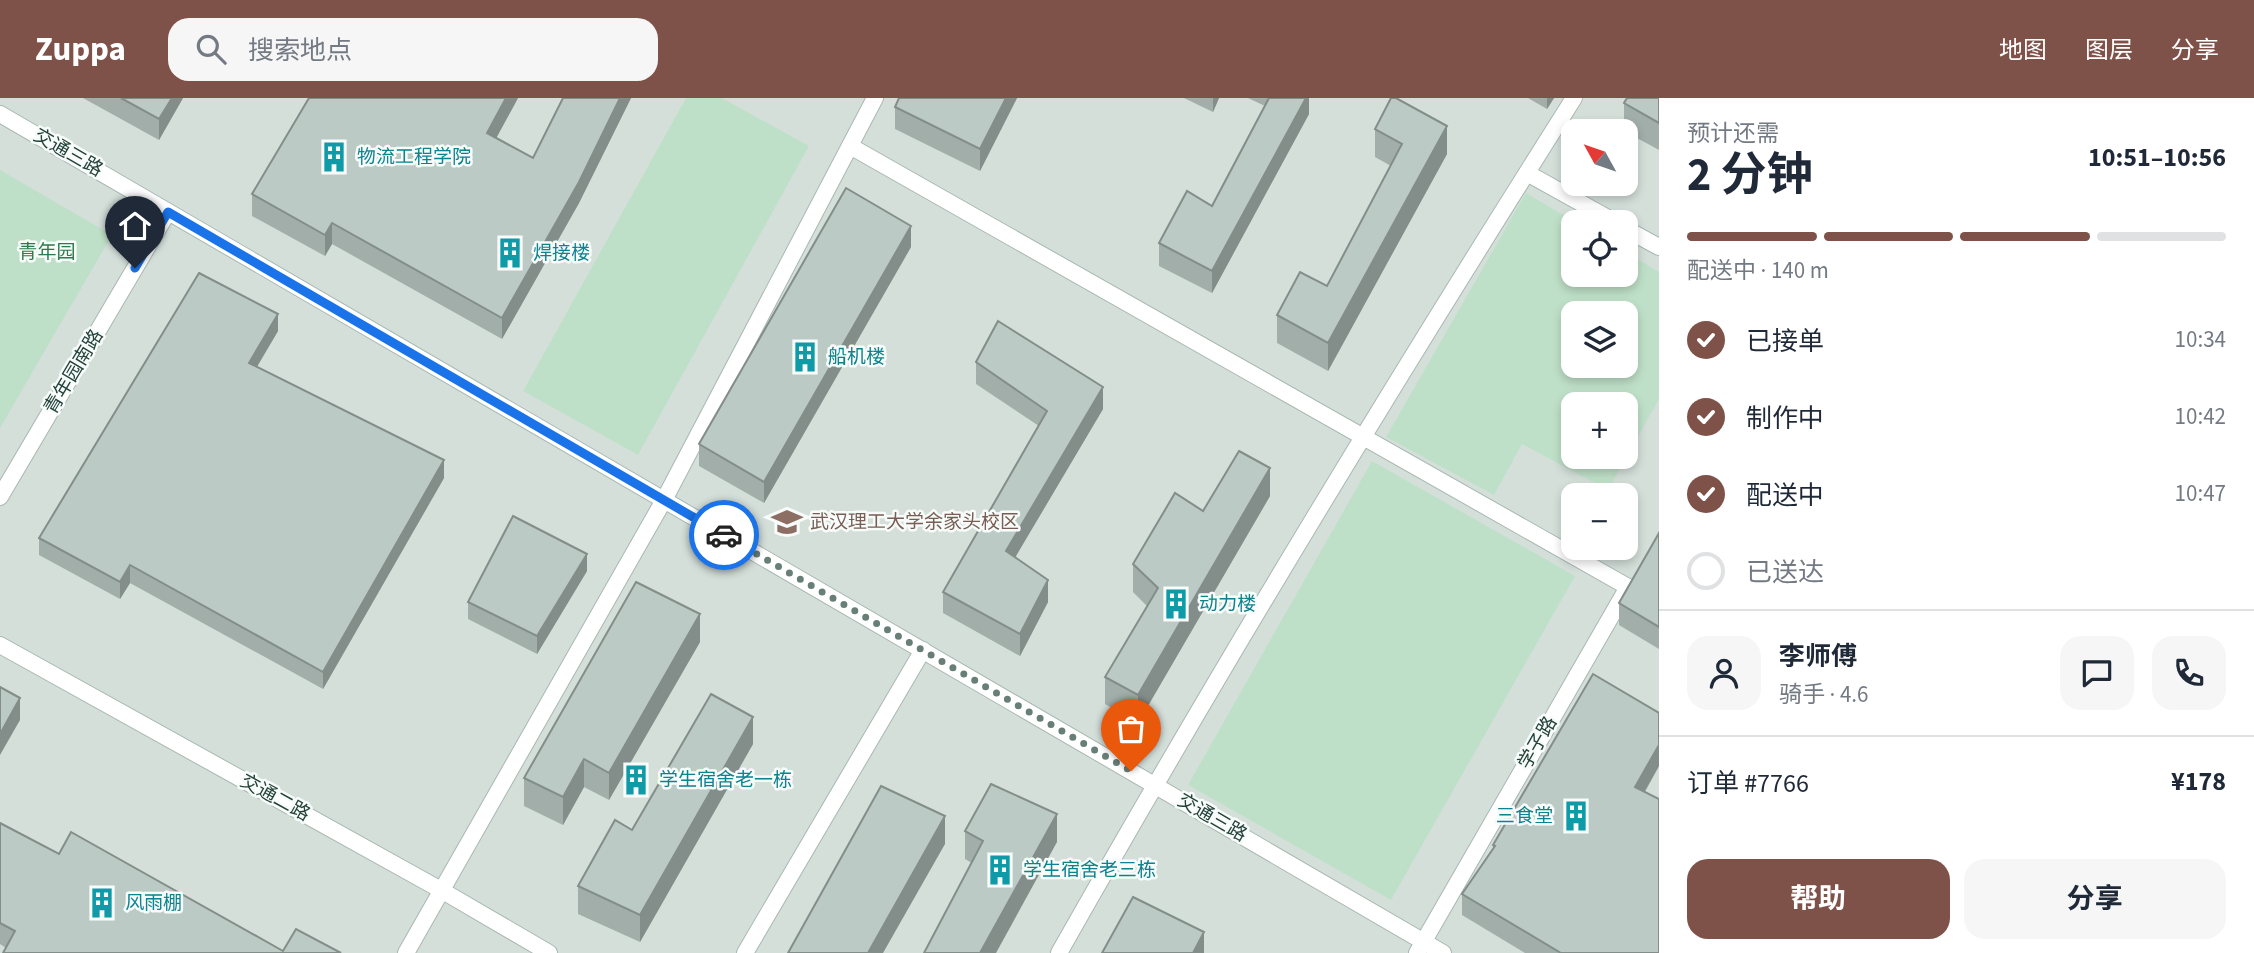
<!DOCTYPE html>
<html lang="zh">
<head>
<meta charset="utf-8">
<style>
	:root { --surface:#fff; --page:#f6f6f7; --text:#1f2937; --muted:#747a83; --line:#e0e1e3; --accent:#7f5249 }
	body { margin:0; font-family:"Source Sans 3","Noto Sans SC",sans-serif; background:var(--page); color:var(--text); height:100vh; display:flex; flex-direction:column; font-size:26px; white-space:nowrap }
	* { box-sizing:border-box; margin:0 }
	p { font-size:23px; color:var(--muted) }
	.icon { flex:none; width:38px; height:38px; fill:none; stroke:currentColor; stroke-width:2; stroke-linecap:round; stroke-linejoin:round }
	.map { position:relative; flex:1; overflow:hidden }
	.details { display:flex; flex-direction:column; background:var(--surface); width:595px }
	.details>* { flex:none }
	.needle { width:46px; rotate:310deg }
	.controls { position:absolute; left:1561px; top:21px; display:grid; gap:14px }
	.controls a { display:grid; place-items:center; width:77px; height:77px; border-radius:14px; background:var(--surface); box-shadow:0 4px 10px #0003; font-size:35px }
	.pin { position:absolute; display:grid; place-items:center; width:60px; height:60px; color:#fff; margin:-72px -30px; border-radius:50% 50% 50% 0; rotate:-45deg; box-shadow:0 0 7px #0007 }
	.pin .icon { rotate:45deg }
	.courier { position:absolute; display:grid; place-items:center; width:70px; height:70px; margin:-35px; border:5px solid #1a73e8; border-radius:50%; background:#fff; color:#222; box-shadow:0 2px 9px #0007 }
	.summary em { font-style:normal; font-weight:700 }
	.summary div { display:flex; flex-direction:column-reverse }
	.summary { display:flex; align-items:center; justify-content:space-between; height:119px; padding:0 28px }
	h1 { font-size:46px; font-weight:700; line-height:52px }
	.bar { display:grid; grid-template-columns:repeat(4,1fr); gap:10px 7px; align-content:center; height:84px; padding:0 28px }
	.bar i { height:9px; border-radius:5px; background:var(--line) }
	.bar .current { background:var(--accent) }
	.bar p { grid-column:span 4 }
	.line { display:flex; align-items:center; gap:18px; padding:0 28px; border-top:2px solid var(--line) }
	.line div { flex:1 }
	.round { display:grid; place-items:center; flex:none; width:74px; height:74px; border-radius:21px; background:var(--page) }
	ol { padding:0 28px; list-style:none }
	li { display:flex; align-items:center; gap:21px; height:77px }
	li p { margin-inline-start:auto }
	li .icon { padding:7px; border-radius:50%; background:var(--accent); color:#fff; stroke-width:4 }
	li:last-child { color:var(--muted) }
	li i { width:38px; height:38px; border:4px solid var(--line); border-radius:50% }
	.primary-button { display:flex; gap:14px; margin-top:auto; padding:14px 28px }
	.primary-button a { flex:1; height:80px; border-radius:21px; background:var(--accent); color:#fff; font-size:28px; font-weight:700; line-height:80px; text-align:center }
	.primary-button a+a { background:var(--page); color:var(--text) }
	header { display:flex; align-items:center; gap:42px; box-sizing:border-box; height:98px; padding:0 35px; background:var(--accent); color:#fff }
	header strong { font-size:33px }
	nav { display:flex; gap:38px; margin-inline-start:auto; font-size:24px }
	.search { width:490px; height:63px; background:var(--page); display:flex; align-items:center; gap:18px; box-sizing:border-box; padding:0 24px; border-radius:21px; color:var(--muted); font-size:26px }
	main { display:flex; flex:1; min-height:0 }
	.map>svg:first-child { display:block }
	.built { fill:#d4dfda; fill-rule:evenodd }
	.green { fill:#bfe0c8; fill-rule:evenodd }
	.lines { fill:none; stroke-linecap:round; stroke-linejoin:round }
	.lane-casing { stroke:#a8b8b2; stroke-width:18 }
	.lane { stroke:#fff; stroke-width:16 }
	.wall { fill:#a1aea9 }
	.shaded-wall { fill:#838d89 }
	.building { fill:#bbcac4; stroke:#838d89; stroke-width:2 }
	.done { stroke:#687f78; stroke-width:7; stroke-dasharray:0 12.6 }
	.route { stroke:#1a73e8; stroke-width:9 }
	.labels { text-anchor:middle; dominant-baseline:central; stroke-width:5; stroke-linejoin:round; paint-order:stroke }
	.street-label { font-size:19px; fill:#24423a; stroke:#f7fbf9 }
	.culture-label { font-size:19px; fill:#0d838f; stroke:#f7fbf9; text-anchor:start }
	.park-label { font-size:19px; fill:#2d7a4b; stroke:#f7fbf9 }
	.education-label { font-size:19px; fill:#785e54; stroke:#f7fbf9; text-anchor:start }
</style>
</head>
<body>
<header>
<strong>Zuppa</strong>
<div class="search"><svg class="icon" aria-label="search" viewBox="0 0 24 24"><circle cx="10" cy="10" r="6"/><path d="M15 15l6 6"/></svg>搜索地点</div>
<nav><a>地图</a><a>图层</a><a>分享</a></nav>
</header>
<main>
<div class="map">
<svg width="1659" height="855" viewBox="0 0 1659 855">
	<rect width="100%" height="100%" fill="#e6efeb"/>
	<path class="built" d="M0,0h1659v855h-1659zM1573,33h53v53h-53zM1573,124h53v53h-53zM1573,215h53v53h-53zM1573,306h53v53h-53zM1573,397h53v53h-53z"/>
	<g class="green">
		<path d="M686,0h36l87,48 -171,309 -115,-64z"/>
		<path d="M0,72l112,65 -112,193z"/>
		<path d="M1526,95l49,29 -2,53h53v-23l33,20v127l-51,91 -86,-46 -28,51 -108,-58zM1573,215h53v53h-53zM1626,306v53h-53v-53z"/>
		<path d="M1372,363l203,115 -184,324 -203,-115z"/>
	</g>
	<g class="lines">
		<g class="lane-casing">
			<g id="lane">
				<path d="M0,16l1443,839"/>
				<path d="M850,48l778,441"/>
				<path d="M1527,75l88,49"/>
				<path d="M1626,131l33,18"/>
				<path d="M0,399l168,-285"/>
				<path d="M0,547l441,245 108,63"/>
				<path d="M406,855l258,-453 211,-402"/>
				<path d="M745,855l178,-303"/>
				<path d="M1059,855c164,-290 337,-574 515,-855"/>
				<path d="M1417,855l211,-366"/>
			</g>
		</g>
		<use href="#lane" class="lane"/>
	</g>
	<g class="wall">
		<path d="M83,0h100l-24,42z"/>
		<path d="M309,0h209l-22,40 37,20 30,-60h68l-52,105 -77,136 -170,-95 -7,12 -73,-40v-22z"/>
		<path d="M1017,0l-37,73 -85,-42v-22z"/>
		<path d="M1184,0h35l-6,14z"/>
		<path d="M1248,0h61v16l-97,179 -53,-27v-23l53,-37 53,-100z"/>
		<path d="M1528,0h26l-7,11z"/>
		<path d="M1659,0v52l-35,-19v-28z"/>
		<path d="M1375,31l72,25 -119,217 -51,-28v-28l50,-29 64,-120 -16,-9z"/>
		<path d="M911,149l-147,256 -65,-37v-22z"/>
		<path d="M278,233l-21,36 187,111 -121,211 -193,-106 -10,16 -81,-44v-17z"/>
		<path d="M976,264l127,47 -88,148 33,45 -28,54 -77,-43v-21l96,-166 -63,-42z"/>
		<path d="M1270,398l-132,227 -33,-19v-27l42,-71 -14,-14v-28l70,-53z"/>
		<path d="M1659,435v116l-40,-24v-22z"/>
		<path d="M587,473l-50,83 -69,-35v-17z"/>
		<path d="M700,544l-91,158 -25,-13 -21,38 -39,-19v-28z"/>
		<path d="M753,646l-113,198 -62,-28v-28z"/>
		<path d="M1659,668l-14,26 14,161h-134l-63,-38v-21l31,-45v-4z"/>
		<path d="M0,725l59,31 224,97 58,2 -335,-5 -6,-4z"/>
		<path d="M965,733l92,11 -85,21 -7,-4z"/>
	</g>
	<g class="shaded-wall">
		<path d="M172,0h11l-24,42v-21z"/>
		<path d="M506,0h12l-31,57v-22z"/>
		<path d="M620,0h11l-52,105 -77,136v-21z"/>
		<path d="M1006,0h11l-37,73v-22z"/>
		<path d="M1213,0h6l-6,14z"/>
		<path d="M1306,0h3v16l-97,179v-22z"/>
		<path d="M1547,0h7l-7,11z"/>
		<path d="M1447,28v28l-119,217v-28z"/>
		<path d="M332,125v21l-7,12v-21z"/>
		<path d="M911,128v21l-147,256v-21z"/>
		<path d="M278,216v17l-29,49v-17z"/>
		<path d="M1103,289v22l-97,164v-22z"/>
		<path d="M444,362v18l-121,211v-17z"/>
		<path d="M1270,370v28l-132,227v-28z"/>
		<path d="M587,456v17l-50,83v-18z"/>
		<path d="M130,467v18l-10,16v-17z"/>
		<path d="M1048,482v22l-28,54v-22z"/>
		<path d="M700,516v28l-91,158v-27z"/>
		<path d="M20,600v22l-20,35v-21z"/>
		<path d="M753,619v27l-113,198v-27z"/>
		<path d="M1659,647v21l-24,42v-21z"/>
		<path d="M584,661v28l-21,38v-28z"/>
		<path d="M1057,716v28l-61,111h-16z"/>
		<path d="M945,718v28l-62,109h-15z"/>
		<path d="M1204,834v21h-11z"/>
	</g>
	<g class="building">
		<path d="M121,0h51l-13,21z"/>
		<path d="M309,0h197l-19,35 46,25 30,-60h57l-41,84 -77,136 -170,-95 -7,12 -73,-41z"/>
		<path d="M899,0h107l-26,51 -85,-42z"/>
		<path d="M1269,0h37l-94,173 -53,-28 28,-52 25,15z"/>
		<path d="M1391,0h5l51,28 -119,217 -51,-28 23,-43 27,14 75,-142 -27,-15z"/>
		<path d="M1627,0h32v25l-35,-20z"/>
		<path d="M846,90l65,38 -147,256 -65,-38z"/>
		<path d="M199,175l79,41 -29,49 195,97 -121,212 -193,-107 -10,17 -81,-44z"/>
		<path d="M998,223l105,66 -97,164 42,29 -28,54 -77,-42 104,-181 -71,-49z"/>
		<path d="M1239,353l31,17 -132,227 -33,-18 53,-89 -25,-24 42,-71 28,18z"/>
		<path d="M513,418l74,38 -50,82 -69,-34z"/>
		<path d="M1659,435v94l-40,-24z"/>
		<path d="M636,484l64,32 -91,159 -25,-14 -21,38 -39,-19z"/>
		<path d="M1593,576l66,39v32l-24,42 24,12v154h-98l-99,-59 33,-48 -2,-1z"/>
		<path d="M0,589l20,11 -20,36z"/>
		<path d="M711,596l42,23 -113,198 -62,-29 37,-66 17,10z"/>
		<path d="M991,686l66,30 -77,139h-56l59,-112 -18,-10z"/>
		<path d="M881,688l64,30 -77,137h-80z"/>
		<path d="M0,725l59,31 12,-22 212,119 13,-22 45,24h-338l12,-22 -15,-8z"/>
		<path d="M1133,799l71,35 -11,21h-91z"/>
	</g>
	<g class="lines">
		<path class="done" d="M724,437l407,236"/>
		<path class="route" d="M135,170l33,-56 556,323"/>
	</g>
	<defs>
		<g id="building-bare" transform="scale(2.415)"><path d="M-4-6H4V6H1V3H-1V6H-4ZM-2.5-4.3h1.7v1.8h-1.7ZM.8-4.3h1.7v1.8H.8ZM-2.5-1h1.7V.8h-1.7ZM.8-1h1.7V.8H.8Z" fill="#0f9aa8" stroke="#f7fbf9" stroke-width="2.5" paint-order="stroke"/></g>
		<g id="university-bare" transform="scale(2.415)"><path d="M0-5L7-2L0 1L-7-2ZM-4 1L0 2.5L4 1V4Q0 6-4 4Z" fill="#8d6e63" stroke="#f7fbf9" stroke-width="2.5" paint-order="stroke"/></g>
	</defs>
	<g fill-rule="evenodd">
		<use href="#building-bare" x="334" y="59"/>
		<use href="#building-bare" x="510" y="155"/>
		<use href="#building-bare" x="805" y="259"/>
		<use href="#university-bare" x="787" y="424"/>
		<use href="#building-bare" x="1176" y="506"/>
		<use href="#building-bare" x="636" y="682"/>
		<use href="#building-bare" x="1576" y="718"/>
		<use href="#building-bare" x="1000" y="772"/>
		<use href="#building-bare" x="102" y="805"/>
	</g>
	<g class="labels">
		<g class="street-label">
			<text transform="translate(68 55) rotate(30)">交通三路</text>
			<text transform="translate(74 274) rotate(-59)">青年园南路</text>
			<text transform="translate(1538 645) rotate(-60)">学子路</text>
			<text transform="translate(275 700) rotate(29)">交通二路</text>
			<text transform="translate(1212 720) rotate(30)">交通三路</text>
		</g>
		<g class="culture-label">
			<text x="357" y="59">物流工程学院</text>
			<text x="533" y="155">焊接楼</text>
			<text x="828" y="259">船机楼</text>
			<text x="1199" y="506">动力楼</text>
			<text x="659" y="682">学生宿舍老一栋</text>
			<text x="1553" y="718" text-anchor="end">三食堂</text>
			<text x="1023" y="772">学生宿舍老三栋</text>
			<text x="125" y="805">风雨棚</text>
		</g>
		<g class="park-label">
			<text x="47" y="154">青年园</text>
		</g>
		<g class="education-label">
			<text x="810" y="424">武汉理工大学余家头校区</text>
		</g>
	</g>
</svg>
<div class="controls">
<a><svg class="needle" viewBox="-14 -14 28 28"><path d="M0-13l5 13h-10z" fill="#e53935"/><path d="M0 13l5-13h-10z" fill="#747a83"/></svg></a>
<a><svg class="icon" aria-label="locate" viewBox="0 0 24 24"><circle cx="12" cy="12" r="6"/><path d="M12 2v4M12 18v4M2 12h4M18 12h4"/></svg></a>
<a><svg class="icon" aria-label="layers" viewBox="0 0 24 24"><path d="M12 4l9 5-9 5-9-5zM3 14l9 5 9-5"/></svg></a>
<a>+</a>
<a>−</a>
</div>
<div class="pin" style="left:1131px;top:673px;background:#ea580c"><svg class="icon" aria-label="bag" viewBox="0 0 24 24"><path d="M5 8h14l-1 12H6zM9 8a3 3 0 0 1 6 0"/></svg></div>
<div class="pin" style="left:135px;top:170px;background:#1f2937"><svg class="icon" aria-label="home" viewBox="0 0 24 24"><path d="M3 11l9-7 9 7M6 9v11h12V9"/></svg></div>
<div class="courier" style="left:724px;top:437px"><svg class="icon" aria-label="car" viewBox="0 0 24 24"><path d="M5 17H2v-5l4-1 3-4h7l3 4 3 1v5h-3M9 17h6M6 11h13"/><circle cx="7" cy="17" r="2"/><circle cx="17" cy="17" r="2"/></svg></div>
</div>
<section class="details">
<div class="summary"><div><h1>2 分钟</h1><p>预计还需</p></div><em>10:51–10:56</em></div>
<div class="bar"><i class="current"></i><i class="current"></i><i class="current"></i><i></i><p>配送中 · 140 m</p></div>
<ol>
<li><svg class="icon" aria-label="check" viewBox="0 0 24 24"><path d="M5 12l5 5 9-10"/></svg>已接单<p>10:34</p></li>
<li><svg class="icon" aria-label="check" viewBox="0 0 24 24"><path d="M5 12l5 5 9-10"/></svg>制作中<p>10:42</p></li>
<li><svg class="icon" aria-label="check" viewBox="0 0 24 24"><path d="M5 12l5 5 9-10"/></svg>配送中<p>10:47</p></li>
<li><i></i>已送达</li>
</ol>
<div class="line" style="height:126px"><a class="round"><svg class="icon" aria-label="person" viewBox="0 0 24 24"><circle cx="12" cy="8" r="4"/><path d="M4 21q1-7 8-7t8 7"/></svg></a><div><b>李师傅</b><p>骑手 · 4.6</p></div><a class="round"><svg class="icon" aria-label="chat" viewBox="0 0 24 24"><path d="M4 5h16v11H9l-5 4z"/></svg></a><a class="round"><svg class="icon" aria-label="phone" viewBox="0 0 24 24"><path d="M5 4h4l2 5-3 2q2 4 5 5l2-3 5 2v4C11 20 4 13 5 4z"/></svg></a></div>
<div class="line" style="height:91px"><div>订单 #7766</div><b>¥178</b></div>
<div class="primary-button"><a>帮助</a><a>分享</a></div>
</section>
</main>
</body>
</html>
